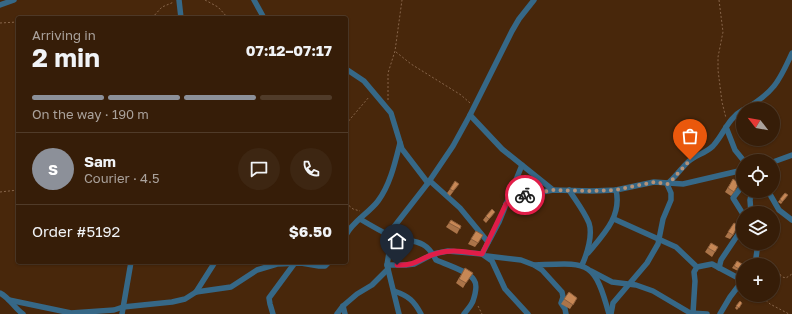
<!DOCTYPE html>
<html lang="en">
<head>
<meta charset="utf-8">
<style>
	:root { --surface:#361d08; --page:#3d2612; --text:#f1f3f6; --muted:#aaa29c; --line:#503b29; --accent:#8c9099 }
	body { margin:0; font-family:"Golos Text",sans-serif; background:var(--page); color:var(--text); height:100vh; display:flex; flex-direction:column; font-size:15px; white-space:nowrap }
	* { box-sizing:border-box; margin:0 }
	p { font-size:13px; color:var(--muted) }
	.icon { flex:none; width:22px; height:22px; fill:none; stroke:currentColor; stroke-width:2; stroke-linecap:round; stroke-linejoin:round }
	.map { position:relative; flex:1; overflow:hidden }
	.sheet { position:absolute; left:16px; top:16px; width:332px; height:248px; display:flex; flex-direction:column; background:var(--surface); border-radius:4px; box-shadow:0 1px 3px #0004,0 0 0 1px var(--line) }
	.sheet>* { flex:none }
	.needle { width:26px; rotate:301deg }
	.controls { position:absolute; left:736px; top:102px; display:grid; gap:8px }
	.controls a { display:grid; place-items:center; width:44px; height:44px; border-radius:50%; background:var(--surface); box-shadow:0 1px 3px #0004,0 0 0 1px var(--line); font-size:20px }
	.pin { position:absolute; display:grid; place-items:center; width:34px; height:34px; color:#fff; margin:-41px -17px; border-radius:50% 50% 50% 0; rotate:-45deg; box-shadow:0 0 4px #0007 }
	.pin .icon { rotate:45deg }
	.courier { position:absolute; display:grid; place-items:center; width:40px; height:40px; margin:-20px; border:3px solid #e11d48; border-radius:50%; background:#fff; color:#222; box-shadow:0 1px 5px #0007 }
	.head em { font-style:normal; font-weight:700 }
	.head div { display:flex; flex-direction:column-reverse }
	.head { display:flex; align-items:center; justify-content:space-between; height:68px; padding:0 16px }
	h1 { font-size:26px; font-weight:700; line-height:30px }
	.bar { display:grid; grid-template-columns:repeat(4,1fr); gap:6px 4px; align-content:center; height:48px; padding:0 16px }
	.bar i { height:5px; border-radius:3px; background:var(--line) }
	.bar .active { background:var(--accent) }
	.bar p { grid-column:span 4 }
	.line { display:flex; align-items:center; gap:10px; padding:0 16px; border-top:1px solid var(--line) }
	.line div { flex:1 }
	.round { display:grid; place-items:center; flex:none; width:42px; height:42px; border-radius:21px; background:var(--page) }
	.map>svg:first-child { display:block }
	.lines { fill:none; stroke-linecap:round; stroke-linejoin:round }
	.path { stroke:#87654a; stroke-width:1; stroke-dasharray:2 2; stroke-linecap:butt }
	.minor { stroke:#366887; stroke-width:5.5 }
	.wall { fill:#ab7449 }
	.building { fill:#c78755; stroke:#8b5e3c }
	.done { stroke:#b59278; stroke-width:4; stroke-dasharray:0 7.2 }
	.route { stroke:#e11d48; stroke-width:5 }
</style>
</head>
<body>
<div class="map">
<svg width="792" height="314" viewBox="0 0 792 314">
	<rect width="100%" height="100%" fill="#48270b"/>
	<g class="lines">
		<g class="path">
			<path d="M205,0l13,7 10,11"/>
			<path d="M719,0l4,32 -5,25v13l4,32 4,16"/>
			<path d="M152,18l10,-11 12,-5"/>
			<path d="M0,23l18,-1"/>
			<path d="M396,52l15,12 50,31 9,8"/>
			<path d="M388,100v-27l7,-22 7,-51"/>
			<path d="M346,124l23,-27"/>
			<path d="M0,192l18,-2"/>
			<path d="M346,203l7,6 7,2"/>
			<path d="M779,276l7,2 6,-4"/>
			<path d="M760,295l10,9 19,10"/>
			<path d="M478,306l4,8"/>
		</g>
		<g class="minor">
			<path d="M179,0l2,18"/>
			<path d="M254,0l10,18"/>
			<path d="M0,5l14,-5"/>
			<path d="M346,69l18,12 27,32 11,36 26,34"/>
			<path d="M745,109c28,-16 34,-27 47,-56"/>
			<path d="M470,115l32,34 51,41"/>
			<path d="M726,127l9,23 9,11"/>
			<path d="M773,162l19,-7"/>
			<path d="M430,181l30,27 28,34"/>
			<path d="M743,185l-10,13 10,16"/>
			<path d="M569,190c7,11 15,21 20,33 4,12 -2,31 -7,42"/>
			<path d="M768,191l11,19 13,10"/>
			<path d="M506,204l9,-7 38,-7 39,1 24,-1 38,-8 29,2 60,-14"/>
			<path d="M751,213l-1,-13 2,-9"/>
			<path d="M360,219c10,6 20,12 31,17 20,8 33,0 45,24 9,4 34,12 38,20 4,5 1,15 -1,21 -2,5 -6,9 -9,13"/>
			<path d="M614,219l62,28 21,20"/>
			<path d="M346,235c6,-13 23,-22 32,-34 12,-16 17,-38 22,-58"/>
			<path d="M588,253c16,-19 34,-37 28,-63"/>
			<path d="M482,254l17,-32 23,-57"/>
			<path d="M487,256l34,4 13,5 8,5 20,22 1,5 -2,6 4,6 1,5"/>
			<path d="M387,265h19l8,-1 19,-10 15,-3 34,3 10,7 13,28 23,25"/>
			<path d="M535,265c53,-2 59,-6 74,49"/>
			<path d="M755,265l3,-22"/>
			<path d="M719,268l2,-8 22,-33"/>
			<path d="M591,271l21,11 24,3 17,6 39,23"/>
			<path d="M394,291c15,5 20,10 27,23"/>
			<path d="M196,292l35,-5 26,-17 20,-6 24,-1 18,3h6l4,-4"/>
			<path d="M0,293c10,5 14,15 23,21"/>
			<path d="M9,300l62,13 43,-3 9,-3 49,-5 13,-3 11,-7 19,-30"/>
			<path d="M343,306l2,8"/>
			<path d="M690,313l17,1"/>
			<path d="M693,313l2,-32 -1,-9 3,-5 15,-3 30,16"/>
			<path d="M122,314l9,-52"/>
			<path d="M273,314l-3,-10 -1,-6 25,-34"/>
			<path d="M337,314l6,-8 14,-12 15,-9 16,-16"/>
			<path d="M399,314l-12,-49 6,-37 35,-45 25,-37 17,-31 42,-84 7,-12 15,-19"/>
			<path d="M611,314l2,-11 34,-40 11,-19 5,-25 8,-19v-7l-4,-9c9,-7 14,-16 22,-23 7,-6 17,-8 24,-15 11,-12 15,-28 30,-36"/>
			<path d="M720,314l10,-17 13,-17"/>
		</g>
	</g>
	<g class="wall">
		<path d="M733,179l1,13 -3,4 -6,-4z"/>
		<path d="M459,184l-9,12 -3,-3 3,-4z"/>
		<path d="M785,193l3,2 -7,9 -3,-2z"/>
		<path d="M495,212l-9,11 -3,-3 3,-4z"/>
		<path d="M451,220l10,6 -4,8 -11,-7z"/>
		<path d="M734,223l-1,12 -3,4 -5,-2z"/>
		<path d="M476,231l2,12 -3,4 -7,-3z"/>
		<path d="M711,243l7,4 -6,10 -7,-5z"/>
		<path d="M737,261l5,3 -4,7 -6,-3z"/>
		<path d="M743,266v6l-2,3 -3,-2z"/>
		<path d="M465,268l1,15 -3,5 -7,-5z"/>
		<path d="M775,272l2,10 -3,5 -1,-1v-11z"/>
		<path d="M569,292l8,6 -7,11 -9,-5z"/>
		<path d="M740,301l2,2 -5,7 -2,-2z"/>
	</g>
	<g class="building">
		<path d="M733,179l6,4 -5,9 -6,-4z"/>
		<path d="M455,181l4,3 -6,7 -3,-2z"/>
		<path d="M785,193l3,2 -6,7 -2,-3z"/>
		<path d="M492,209l3,3 -6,7 -3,-3z"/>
		<path d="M451,220l10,6 -1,3 -11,-6z"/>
		<path d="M734,223l4,2 -5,10 -5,-3z"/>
		<path d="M476,231l7,4 -5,8 -7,-4z"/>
		<path d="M711,243l7,4 -3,5 -7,-4z"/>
		<path d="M737,261l5,3 -3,5 -5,-3z"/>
		<path d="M743,266v6l-1,1 -3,-2z"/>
		<path d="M465,268l8,5 -7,10 -7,-4z"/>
		<path d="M775,272l6,3 -4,7 -4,-1v-5z"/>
		<path d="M569,292l8,6 -4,7 -9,-6z"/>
		<path d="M740,301l2,2 -3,5 -3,-2z"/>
	</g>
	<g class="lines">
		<path class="done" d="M525,195l28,-5 39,1 24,-1 38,-8 14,2 4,-4 18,-20"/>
		<path class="route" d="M397,265c20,1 24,-8 41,-12 14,-4 30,-1 44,1l24,-50 9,-7 10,-2"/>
	</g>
</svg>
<div class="controls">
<a><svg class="needle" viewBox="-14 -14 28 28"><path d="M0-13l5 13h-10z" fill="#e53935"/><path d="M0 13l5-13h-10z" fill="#aaa29c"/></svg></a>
<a><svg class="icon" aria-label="locate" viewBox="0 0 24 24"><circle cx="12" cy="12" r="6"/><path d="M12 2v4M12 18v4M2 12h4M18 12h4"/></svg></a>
<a><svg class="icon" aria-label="layers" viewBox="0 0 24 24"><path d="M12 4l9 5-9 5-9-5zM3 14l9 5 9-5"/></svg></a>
<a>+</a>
</div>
<div class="pin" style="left:690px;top:160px;background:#ea580c"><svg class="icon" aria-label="bag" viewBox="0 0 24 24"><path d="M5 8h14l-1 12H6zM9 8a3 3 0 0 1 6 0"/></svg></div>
<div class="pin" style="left:397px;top:265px;background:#1f2937"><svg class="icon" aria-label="home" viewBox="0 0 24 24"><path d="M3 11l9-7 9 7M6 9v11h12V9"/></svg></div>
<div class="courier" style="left:525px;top:195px"><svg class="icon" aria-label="bike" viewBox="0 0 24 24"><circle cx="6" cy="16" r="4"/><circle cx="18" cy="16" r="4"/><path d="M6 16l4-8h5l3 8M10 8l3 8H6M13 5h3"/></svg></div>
<section class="sheet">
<div class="head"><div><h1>2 min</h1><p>Arriving in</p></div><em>07:12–07:17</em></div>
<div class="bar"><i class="active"></i><i class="active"></i><i class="active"></i><i></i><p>On the way · 190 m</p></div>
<div class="line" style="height:72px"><b class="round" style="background:var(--accent);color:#fff">S</b><div><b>Sam</b><p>Courier · 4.5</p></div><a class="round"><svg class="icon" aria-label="chat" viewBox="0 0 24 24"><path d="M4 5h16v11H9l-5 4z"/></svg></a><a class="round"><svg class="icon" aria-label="phone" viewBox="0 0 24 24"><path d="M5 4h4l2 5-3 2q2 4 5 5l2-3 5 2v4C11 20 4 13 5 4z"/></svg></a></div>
<div class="line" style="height:52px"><div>Order #5192</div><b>$6.50</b></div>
</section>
</div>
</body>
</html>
